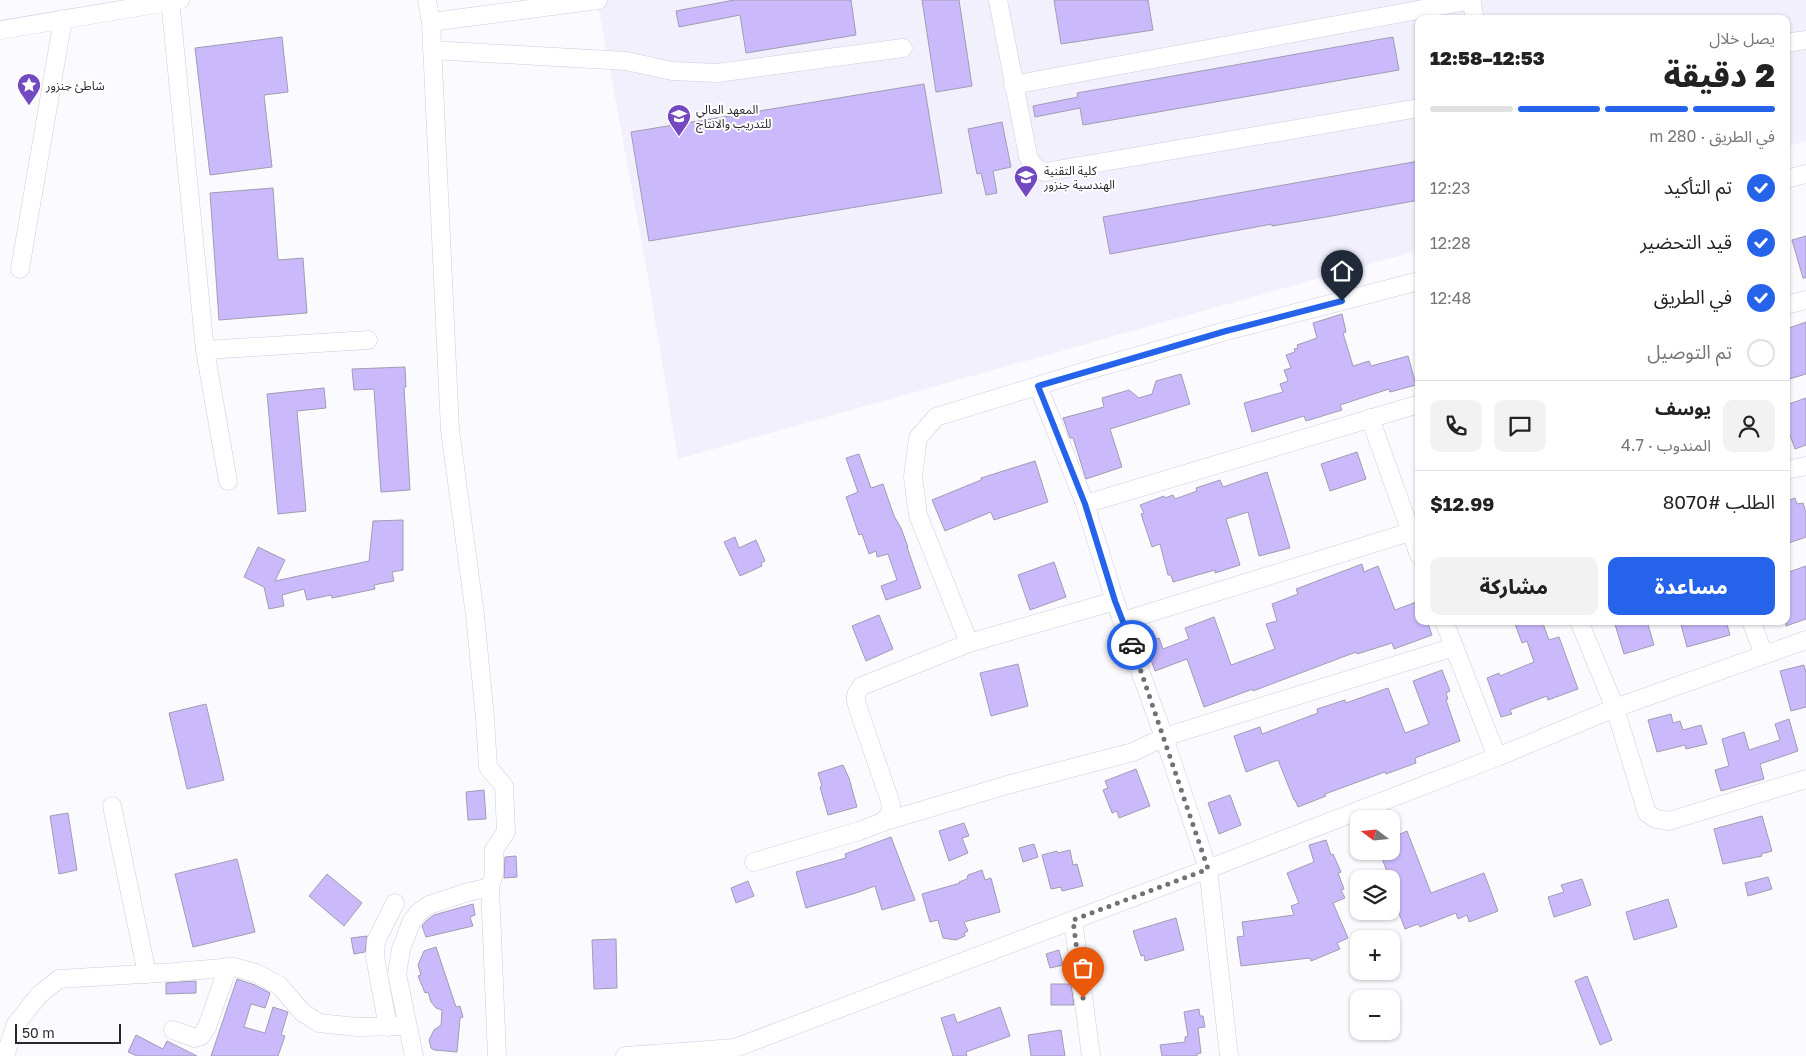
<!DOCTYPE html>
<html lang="ar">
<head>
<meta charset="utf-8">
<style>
	:root { --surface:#fff; --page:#f2f2f2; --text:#222; --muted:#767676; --line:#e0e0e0; --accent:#2563eb }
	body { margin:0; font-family:"Golos Text","Noto Sans Arabic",sans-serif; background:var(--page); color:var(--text); direction:rtl; height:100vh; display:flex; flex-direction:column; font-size:19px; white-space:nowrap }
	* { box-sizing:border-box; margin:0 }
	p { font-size:16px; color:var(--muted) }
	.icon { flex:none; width:28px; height:28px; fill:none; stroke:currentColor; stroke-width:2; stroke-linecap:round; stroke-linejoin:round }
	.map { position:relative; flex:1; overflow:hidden; direction:ltr }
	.details { position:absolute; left:1415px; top:15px; width:375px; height:610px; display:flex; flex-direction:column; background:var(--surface); border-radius:10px; box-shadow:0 1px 4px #0004; direction:rtl }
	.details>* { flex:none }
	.needle { width:32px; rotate:286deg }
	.controls { position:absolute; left:1350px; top:810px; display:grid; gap:10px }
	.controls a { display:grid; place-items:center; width:50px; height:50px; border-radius:10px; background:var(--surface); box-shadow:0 1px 4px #0004; font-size:25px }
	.scale { position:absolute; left:15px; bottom:12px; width:106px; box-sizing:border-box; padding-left:5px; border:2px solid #29272f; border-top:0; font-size:14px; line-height:18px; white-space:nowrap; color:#29272f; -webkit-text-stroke:4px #fff; paint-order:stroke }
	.pin { position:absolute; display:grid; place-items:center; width:42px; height:42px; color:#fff; margin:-51px -21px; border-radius:50% 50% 50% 0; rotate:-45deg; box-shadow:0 0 5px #0007 }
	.pin .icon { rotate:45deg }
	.courier { position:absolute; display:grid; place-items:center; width:50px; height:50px; margin:-25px; border:4px solid #2563eb; border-radius:50%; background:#fff; color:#222; box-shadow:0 1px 6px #0007 }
	.head em { font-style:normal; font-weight:800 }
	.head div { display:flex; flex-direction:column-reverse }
	.head { display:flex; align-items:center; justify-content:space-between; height:85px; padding:0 15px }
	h1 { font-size:32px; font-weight:800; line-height:38px }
	.bar { display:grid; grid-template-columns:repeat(4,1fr); gap:8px 5px; align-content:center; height:60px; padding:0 15px }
	.bar i { height:6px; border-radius:4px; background:var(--line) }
	.bar .active { background:var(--accent) }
	.bar p { grid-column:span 4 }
	.line { display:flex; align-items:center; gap:12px; padding:0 15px; border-top:1px solid var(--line) }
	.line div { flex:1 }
	.round { display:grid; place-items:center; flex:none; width:52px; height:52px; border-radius:10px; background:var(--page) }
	ol { padding:0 15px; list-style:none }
	li { display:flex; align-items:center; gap:15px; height:55px }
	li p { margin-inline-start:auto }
	li .icon { padding:5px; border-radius:50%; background:var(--accent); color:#fff; stroke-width:4 }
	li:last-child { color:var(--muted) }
	li i { width:28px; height:28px; border:2px solid var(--line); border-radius:50% }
	.button { display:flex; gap:10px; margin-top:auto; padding:10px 15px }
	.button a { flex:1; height:58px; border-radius:10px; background:var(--accent); color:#fff; font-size:20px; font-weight:800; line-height:58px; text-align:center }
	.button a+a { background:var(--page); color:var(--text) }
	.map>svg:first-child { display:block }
	.built { fill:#f3f0fd }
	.building { fill:#cabafb; stroke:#a19cb2 }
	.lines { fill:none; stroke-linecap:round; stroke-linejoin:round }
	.minor-casing { stroke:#d0cbe2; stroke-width:19 }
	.minor { stroke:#fff; stroke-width:18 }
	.done { stroke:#727178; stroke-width:5; stroke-dasharray:0 9 }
	.route { stroke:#2563eb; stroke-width:6 }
	.labels { text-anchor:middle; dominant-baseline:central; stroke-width:4; stroke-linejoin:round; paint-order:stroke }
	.poi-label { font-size:12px; fill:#29272f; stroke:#fff; text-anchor:start }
</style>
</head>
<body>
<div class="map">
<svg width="1806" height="1056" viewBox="0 0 1806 1056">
	<rect width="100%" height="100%" fill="#fbfaff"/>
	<path class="built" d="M597,0h1209v141l-20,6v-128h-367v231l-741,209 -33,-199z"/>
	<g class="building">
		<path d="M734,0h117l5,35 -110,18 -6,-38 -61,12 -3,-16z"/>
		<path d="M922,0h37l13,86 -36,6z"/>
		<path d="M1054,0h94l5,30 -92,14z"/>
		<path d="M282,37l6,55 -24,3 8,72 -62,8 -15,-127z"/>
		<path d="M1393,37l6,33 -316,55 -3,-17 -45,9 -2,-11 45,-9 -1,-4z"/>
		<path d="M924,84l18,109 -293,48 -18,-109z"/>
		<path d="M1002,122l9,45 -18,4 4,22 -11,2 -5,-22 -4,1 -9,-45z"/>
		<path d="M1419,161v39l-93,17 -54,9v-2l-162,30 -7,-37z"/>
		<path d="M273,188l5,72 25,-2 4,55 -88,7 -9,-127z"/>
		<path d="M1806,236v42h-3l-11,-38z"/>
		<path d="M1342,314l4,18 -3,1 10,33 16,-5 2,5 37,-10 8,29 -26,7 -1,-3 -49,16 2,5 -36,11 -2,-5 -52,16 -8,-29 39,-11 -3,-8 8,-3 -4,-11 7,-2 -5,-13 9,-3 -1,-3 4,-1 -1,-3 20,-7 -4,-15z"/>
		<path d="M1806,322v52l-20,6v-51z"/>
		<path d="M405,367l1,20h-2l6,103 -29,2 -7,-103 -20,1 -2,-21z"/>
		<path d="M1181,374l9,30 -80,25 12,38 -36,12 -13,-41h-3l-7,-20 41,-11 -2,-9 27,-8 10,8 13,-4 4,-13z"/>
		<path d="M324,388l2,20 -29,3 9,100 -28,3 -11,-120z"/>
		<path d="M1806,398v47l-11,4 -9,-25v-19z"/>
		<path d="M1357,452l9,27 -36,12 -9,-27z"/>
		<path d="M859,454l12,34 12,-4 11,32 7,12 7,19h-1l14,41 -35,12 -5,-14 16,-6 -9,-26 -11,3 -1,-6 -7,3 -7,-20 -3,1 -13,-38 12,-5 -12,-34z"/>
		<path d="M1035,461l13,41 -54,18 -3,-8 -46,19 -13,-31 49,-20v-2z"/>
		<path d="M1267,472l23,76 -31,8 -11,-44 -22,7 14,46 -25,8v-3l-42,12 -2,-7h-3l-8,-31 -8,3 -11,-33 3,-1 -4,-8 24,-9 1,2 8,-3 2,4 22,-8 -1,-3 24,-8 3,7z"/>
		<path d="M1795,498l2,6 6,-1 3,10v24l-20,7v-43z"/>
		<path d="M403,520v50l-11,2 2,9 -20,4 1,4 -43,9 -1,-3 -24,5 -3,-11 -22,6 2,11 -15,3 -5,-22 -20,-10 14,-30 27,13 -10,21 94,-20 4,-40z"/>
		<path d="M735,537l4,11 17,-8 9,21 -4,2 1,3 -22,10 -16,-34z"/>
		<path d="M1054,562l12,35 -36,13 -12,-35z"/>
		<path d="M1362,564l2,8 14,-6 17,44 24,-9v20h8l5,14 -38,14 -2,-6 -35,11 -1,-2 -103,39v-2l-49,18 -17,-48 -32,12 -10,-28 14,-5 4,11 26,-10 -4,-11 29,-11 17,48 44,-16 -9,-25 11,-3 -5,-17 26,-10 -2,-5z"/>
		<path d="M1806,566v53l-20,7v-53z"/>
		<path d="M879,615l14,34 -27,12 -14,-35z"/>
		<path d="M1514,621h28l7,19 10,-3 19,52 -30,11 -1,-4 -37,14 2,4 -11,3 -14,-39 12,-5 1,3 34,-14 -7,-21 -5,2z"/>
		<path d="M1614,621h33l7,24 -30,9z"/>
		<path d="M1680,621h46l4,14 -43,12z"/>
		<path d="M1018,664l10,42 -37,10 -11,-43z"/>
		<path d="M1804,665l2,8v34l-15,4 -11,-40z"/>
		<path d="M1442,670l8,21 -4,2 2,6 -2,1 14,41 -45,17 1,5 -30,11 -1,-2 -60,22 1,2 -28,11 -3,-7h-1l-16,-40 -32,12 -12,-36 26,-9 2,7 56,-21 -1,-4 28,-9 1,3 42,-15 17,45 24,-9 -16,-43z"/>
		<path d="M206,704l18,76 -37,9 -18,-76z"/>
		<path d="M1671,714l2,9 7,-2 3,9 18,-5 6,19 -21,5 -1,-4 -28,7 -9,-32z"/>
		<path d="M1789,719l9,32 -38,13 4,15 -43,12 -6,-21 14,-4 -7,-27 22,-7 5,18 31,-10 -5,-16z"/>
		<path d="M843,765l6,13 8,29 -29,8 -8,-28 2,-1 -4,-13z"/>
		<path d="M1136,769l14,37 -31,12 -2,-7 -5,2 -9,-23 5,-2 -3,-7z"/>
		<path d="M484,790l2,29 -18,1 -2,-28z"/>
		<path d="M1230,795l11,30 -22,9 -11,-31z"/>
		<path d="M68,813l9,57 -18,4 -9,-58z"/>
		<path d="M1393,813l7,21 7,-3 24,62 53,-20 14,38 -29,11 -2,-7 -9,4 -2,-6 -36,14 -2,-3 -13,5 -14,-37v-13h-1l-11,-28h12v-37z"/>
		<path d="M1762,816l10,35 -11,3 1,2 -39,8 -9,-35z"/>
		<path d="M964,823l5,13 -7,2 6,15 -19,8 -10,-30z"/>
		<path d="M891,837l24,63 -33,10 -7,-24 -19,7 -50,15 -10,-36 50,-14 -1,-4z"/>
		<path d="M1326,840l5,15 2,-1 8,18 -3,1 6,16 -3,1 4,8 -12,5 15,35 -11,5 3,6 -29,12 -1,-3 -69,8 -4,-29 7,-1 -2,-14 52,-7 -3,-9 8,-3 -12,-30 27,-11 -5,-17z"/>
		<path d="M1034,844l4,13 -15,5 -4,-14z"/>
		<path d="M1070,850l3,15 4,-1 6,22 -21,5 -1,-4 -10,2 -9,-34 15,-4 1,2z"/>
		<path d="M516,856l1,21 -13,1 1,-21z"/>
		<path d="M237,859l18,73 -62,15 -18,-73z"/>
		<path d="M982,870l3,10 6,-2 9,34 -36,10 4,9 -4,2 1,3 -9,4 -13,-2 -5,-18 -8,2 -8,-28 38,-11 -1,-1 8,-3 1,-4z"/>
		<path d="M327,874l35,29 -18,23 -35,-30z"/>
		<path d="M1768,877l4,12 -24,7 -3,-13z"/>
		<path d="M1582,879l9,26 -37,12 -6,-20 16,-5 -3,-7z"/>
		<path d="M748,881l6,15 -18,7 -5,-15z"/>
		<path d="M1668,899l9,28 -43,13 -8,-28z"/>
		<path d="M473,904l2,11 -5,2 3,9 -47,11 -4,-11 4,-5 8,-6z"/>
		<path d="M1176,918l8,32 -39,11 -1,-6 -3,1 -8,-25z"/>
		<path d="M367,936l-2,16 -11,2 -3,-16z"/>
		<path d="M616,939l1,49 -23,1 -2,-49z"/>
		<path d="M436,947l20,60 4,-1 3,11 -3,1 -3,34 -23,-2 -3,-2 -2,-8 5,-10 7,-5 1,-15 -6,-2 -5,-6 -3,-10 -3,1 -7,-17 3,-1 -3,-10 6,-14z"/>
		<path d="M1059,950l4,15 -13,3 -4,-14z"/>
		<path d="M1587,976l25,64 -12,5 -25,-64z"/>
		<path d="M237,979l18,6 15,8 -5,15 -14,-4 -7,23 21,6 8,-26 15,5 -7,23 4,1 -7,20h-67z"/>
		<path d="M196,981v12l-30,1v-11z"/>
		<path d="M1051,984h20l3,21h-23z"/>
		<path d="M1000,1007l10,29 -44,16 1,4h-14l-12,-38 13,-4 3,9z"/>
		<path d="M1199,1009l1,7h3l2,11 -7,1 3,25 -4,1v2h-35l-2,-11 25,-3v-5l3,-1 -4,-24z"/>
		<path d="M1061,1030l4,26h-34l-3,-21z"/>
		<path d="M136,1035l27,14 4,-8 30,15h-60l-9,-4z"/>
	</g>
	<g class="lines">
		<g class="minor-casing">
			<g id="minor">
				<path d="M170,0l35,350 23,131"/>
				<path d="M998,0l30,156 6,11 11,5 374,-64"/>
				<path d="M1471,0l4,19"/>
				<path d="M431,22l167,-22"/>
				<path d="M0,30l180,-30"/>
				<path d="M1786,43l20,-3"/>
				<path d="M432,50l194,11 46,10 45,2 186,-25"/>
				<path d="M1013,85l459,-85"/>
				<path d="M1786,179l20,-5"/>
				<path d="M20,269l43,-250"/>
				<path d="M1786,305l20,-5"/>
				<path d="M205,350l163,-10"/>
				<path d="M1038,386l47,118"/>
				<path d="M1370,418l49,137"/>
				<path d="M1786,470l20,-4"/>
				<path d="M1123,621l287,-89"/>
				<path d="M1444,621l53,136"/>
				<path d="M1579,621l36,87 32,105 9,6 13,2 137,-42"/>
				<path d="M1751,621l13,34"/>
				<path d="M969,643l146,-42"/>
				<path d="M112,806l35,168"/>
				<path d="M883,822l124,-37 126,-33 31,-15 290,-90"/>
				<path d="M754,862l105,-31 24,-9 8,-10v-8l-31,-90c-4,-13 -8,-18 2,-28l107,-43 -51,-128 -5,-38 5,-39 18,-21 156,-48 134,-38 193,-50"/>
				<path d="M490,887l7,169"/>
				<path d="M1073,920l18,136"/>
				<path d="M388,1027l-13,-70 1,-16 19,-38"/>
				<path d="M173,1030l22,8 6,-2 6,-9 21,-60"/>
				<path d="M5,1056l11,-32 23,-29 20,-16 116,-7 59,-5 22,6 24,13 22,26 17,11 38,4 50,-1"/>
				<path d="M414,1056l-17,-82 4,-25 10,-26 7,-10 11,-8 39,-13 22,-5 4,-13v-24l12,-18 -2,-46 -16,-19 -3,-49 -10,-103 -25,-185 -19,-408 -4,-22"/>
				<path d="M625,1056l110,-8 473,-179 289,-112 118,-49 191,-68"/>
				<path d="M1229,1056l-21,-187 -44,-132 -49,-136 -30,-97 334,-100"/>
			</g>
		</g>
		<use href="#minor" class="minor"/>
	</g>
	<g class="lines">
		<path class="done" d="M1083,998l-10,-78 135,-51 -76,-224"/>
		<path class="route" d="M1132,645l-17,-44 -30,-97 -47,-118 188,-55 116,-30"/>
	</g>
	<defs>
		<g id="sight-pin" transform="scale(1.25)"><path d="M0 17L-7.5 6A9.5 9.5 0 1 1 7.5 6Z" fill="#7349c1" stroke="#fff"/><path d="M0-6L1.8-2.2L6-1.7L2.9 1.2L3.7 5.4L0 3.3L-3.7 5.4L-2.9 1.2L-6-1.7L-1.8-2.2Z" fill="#fff"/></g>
		<g id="university-pin" transform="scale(1.25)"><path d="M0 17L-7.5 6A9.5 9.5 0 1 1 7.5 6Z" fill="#7349c1" stroke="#fff"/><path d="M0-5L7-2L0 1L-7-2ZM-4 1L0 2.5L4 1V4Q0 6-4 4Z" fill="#fff"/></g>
	</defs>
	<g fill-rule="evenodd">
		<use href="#sight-pin" x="29" y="85"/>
		<use href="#university-pin" x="679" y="116"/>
		<use href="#university-pin" x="1026" y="177"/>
	</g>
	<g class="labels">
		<g class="poi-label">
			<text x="46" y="85">شاطئ جنزور</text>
			<text x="696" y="109">المعهد العالي<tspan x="696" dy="14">للتدريب والانتاج</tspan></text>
			<text x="1044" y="170">كلية التقنية<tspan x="1044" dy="14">الهندسية جنزور</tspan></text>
		</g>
	</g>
</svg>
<div class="controls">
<a><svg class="needle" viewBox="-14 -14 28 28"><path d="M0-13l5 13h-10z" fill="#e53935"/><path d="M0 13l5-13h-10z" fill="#767676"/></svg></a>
<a><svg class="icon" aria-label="layers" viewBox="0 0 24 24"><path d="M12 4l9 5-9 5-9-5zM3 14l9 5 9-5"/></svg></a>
<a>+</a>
<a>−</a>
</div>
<div class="scale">50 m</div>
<div class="pin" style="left:1083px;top:998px;background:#ea580c"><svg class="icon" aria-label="bag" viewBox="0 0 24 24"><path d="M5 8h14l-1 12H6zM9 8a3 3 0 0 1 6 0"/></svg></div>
<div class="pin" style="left:1342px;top:301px;background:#1f2937"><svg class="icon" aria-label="home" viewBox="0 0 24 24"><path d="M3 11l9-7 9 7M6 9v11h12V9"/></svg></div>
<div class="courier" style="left:1132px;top:645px"><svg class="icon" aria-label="car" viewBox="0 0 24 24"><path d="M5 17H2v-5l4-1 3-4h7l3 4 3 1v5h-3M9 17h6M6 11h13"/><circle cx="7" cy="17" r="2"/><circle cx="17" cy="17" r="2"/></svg></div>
<section class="details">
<div class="head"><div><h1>2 دقيقة</h1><p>يصل خلال</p></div><em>12:53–12:58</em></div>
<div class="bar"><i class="active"></i><i class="active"></i><i class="active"></i><i></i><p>في الطريق · 280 m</p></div>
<ol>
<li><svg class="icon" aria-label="check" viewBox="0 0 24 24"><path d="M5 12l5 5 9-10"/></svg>تم التأكيد<p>12:23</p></li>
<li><svg class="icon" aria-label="check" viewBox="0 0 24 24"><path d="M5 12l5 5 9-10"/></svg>قيد التحضير<p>12:28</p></li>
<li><svg class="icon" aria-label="check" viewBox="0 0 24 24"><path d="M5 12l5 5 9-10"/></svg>في الطريق<p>12:48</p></li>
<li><i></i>تم التوصيل</li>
</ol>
<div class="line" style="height:90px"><a class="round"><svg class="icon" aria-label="person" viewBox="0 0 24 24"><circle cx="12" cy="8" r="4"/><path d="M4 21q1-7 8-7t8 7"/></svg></a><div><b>يوسف</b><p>المندوب · 4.7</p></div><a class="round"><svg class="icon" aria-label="chat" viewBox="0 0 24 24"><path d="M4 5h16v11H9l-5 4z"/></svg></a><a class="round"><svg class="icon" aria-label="phone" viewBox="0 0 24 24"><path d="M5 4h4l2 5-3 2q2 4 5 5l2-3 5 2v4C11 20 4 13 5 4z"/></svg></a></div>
<div class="line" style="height:65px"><div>الطلب #8070</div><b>$12.99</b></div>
<div class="button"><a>مساعدة</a><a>مشاركة</a></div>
</section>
</div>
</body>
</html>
